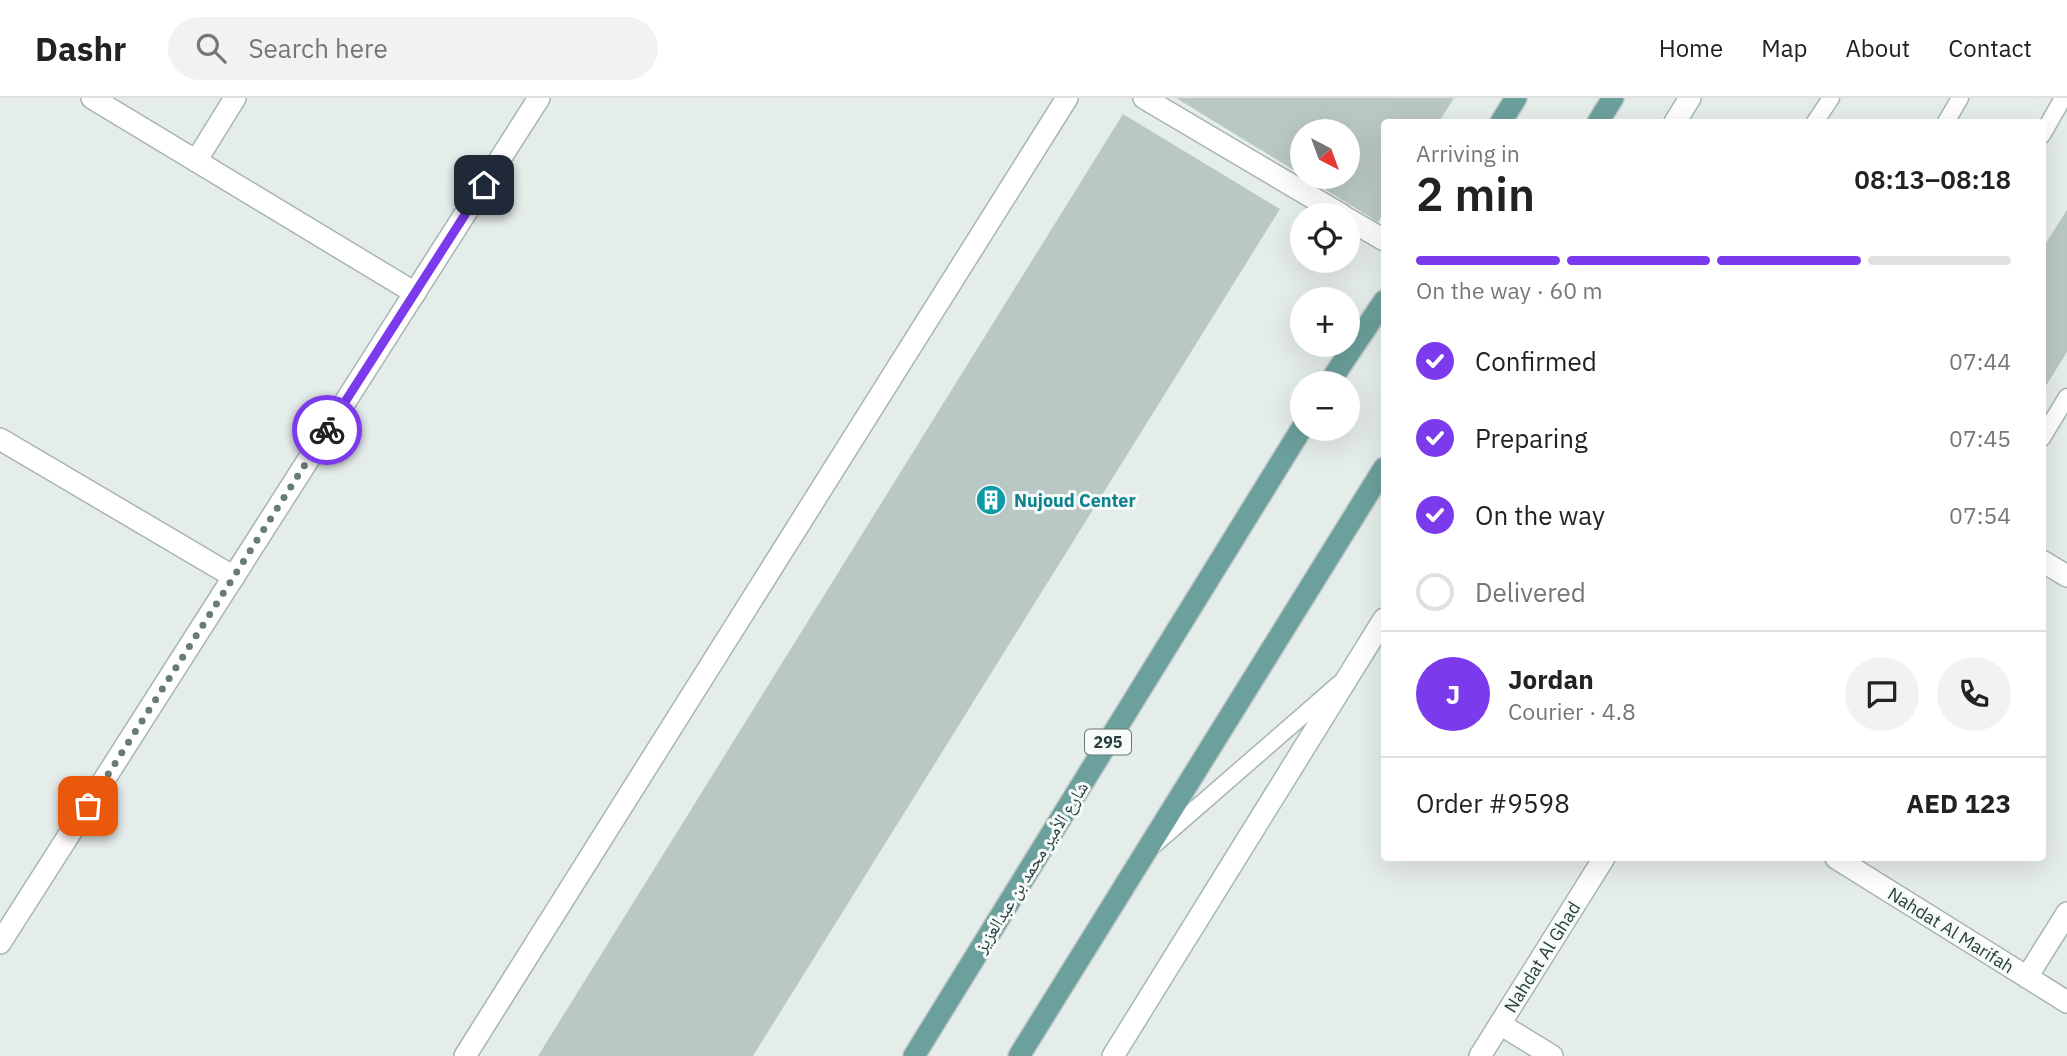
<!DOCTYPE html>
<html lang="en">
<head>
<meta charset="utf-8">
<style>
	:root { --surface:#fff; --page:#f2f2f2; --text:#222; --muted:#767676; --line:#e0e0e0; --accent:#7c3aed }
	body { margin:0; font-family:"IBM Plex Sans","Noto Naskh Arabic",sans-serif; background:var(--page); color:var(--text); height:100vh; display:flex; flex-direction:column; font-size:26px; white-space:nowrap }
	* { box-sizing:border-box; margin:0 }
	p { font-size:23px; color:var(--muted) }
	.icon { flex:none; width:38px; height:38px; fill:none; stroke:currentColor; stroke-width:2; stroke-linecap:round; stroke-linejoin:round }
	.map { position:relative; flex:1; overflow:hidden }
	.side { position:absolute; left:1381px; top:21px; width:665px; height:742px; display:flex; flex-direction:column; background:var(--surface); border-radius:7px; box-shadow:0 7px 28px #0002 }
	.side>* { flex:none }
	.needle { width:46px; rotate:139deg }
	.controls { position:absolute; left:1290px; top:21px; display:grid; gap:14px }
	.controls a { display:grid; place-items:center; width:70px; height:70px; border-radius:50%; background:var(--surface); box-shadow:0 7px 28px #0002; font-size:35px }
	.pin { position:absolute; display:grid; place-items:center; width:60px; height:60px; color:#fff; margin:-30px; border-radius:14px; box-shadow:0 4px 10px #0006 }
	.courier { position:absolute; display:grid; place-items:center; width:70px; height:70px; margin:-35px; border:5px solid #7c3aed; border-radius:50%; background:#fff; color:#222; box-shadow:0 2px 9px #0007 }
	.head em { font-style:normal; font-weight:600 }
	.head div { display:flex; flex-direction:column-reverse }
	.head { display:flex; align-items:center; justify-content:space-between; height:119px; padding:0 35px }
	h1 { font-size:46px; font-weight:600; line-height:52px }
	.bar { display:grid; grid-template-columns:repeat(4,1fr); gap:10px 7px; align-content:center; height:84px; padding:0 35px }
	.bar i { height:9px; border-radius:5px; background:var(--line) }
	.bar .selected { background:var(--accent) }
	.bar p { grid-column:span 4 }
	.line { display:flex; align-items:center; gap:18px; padding:0 35px; border-top:2px solid var(--line) }
	.line div { flex:1 }
	.round { display:grid; place-items:center; flex:none; width:74px; height:74px; border-radius:37px; background:var(--page) }
	ol { padding:0 35px; list-style:none }
	li { display:flex; align-items:center; gap:21px; height:77px }
	li p { margin-inline-start:auto }
	li .icon { padding:7px; border-radius:50%; background:var(--accent); color:#fff; stroke-width:4 }
	li:last-child { color:var(--muted) }
	li i { width:38px; height:38px; border:4px solid var(--line); border-radius:50% }
	header { display:flex; align-items:center; gap:42px; box-sizing:border-box; height:98px; padding:0 35px; background:var(--surface); border-bottom:2px solid var(--line) }
	header strong { font-size:33px }
	nav { display:flex; gap:38px; margin-inline-start:auto; font-size:24px }
	.search { width:490px; height:63px; background:var(--page); display:flex; align-items:center; gap:18px; box-sizing:border-box; padding:0 24px; border-radius:38px; color:var(--muted); font-size:26px }
	.map>svg:first-child { display:block }
	.building { fill:#bac8c5 }
	.lines { fill:none; stroke-linecap:round; stroke-linejoin:round }
	.service-casing { stroke:#a8b5b3; stroke-width:19 }
	.minor-casing { stroke:#a8b5b3; stroke-width:24 }
	.secondary-casing { stroke:#a4b8b5; stroke-width:24 }
	.primary-casing { stroke:#c2c9c8; stroke-width:24 }
	.service { stroke:#fff; stroke-width:16 }
	.minor { stroke:#fff; stroke-width:21 }
	.secondary { stroke:#fff; stroke-width:21 }
	.primary { stroke:#6ca09c; stroke-width:21 }
	.done { stroke:#687b79; stroke-width:7; stroke-dasharray:0 12.6 }
	.route { stroke:#7c3aed; stroke-width:9 }
	.labels { text-anchor:middle; dominant-baseline:central; stroke-width:6; stroke-linejoin:round; paint-order:stroke }
	.shield { fill:#f6faf8; stroke:#647674; stroke-width:2 }
	.shield-label { font-size:16px; font-weight:bold; fill:#253e3c }
	.culture-label { font-size:18px; font-weight:bold; fill:#0d838f; stroke:#f6faf8; text-anchor:start }
	.street-label { font-size:18px; fill:#253e3c; stroke:#f6faf8 }
</style>
</head>
<body>
<header>
<strong>Dashr</strong>
<div class="search"><svg class="icon" aria-label="search" viewBox="0 0 24 24"><circle cx="10" cy="10" r="6"/><path d="M15 15l6 6"/></svg>Search here</div>
<nav><a>Home</a><a>Map</a><a>About</a><a>Contact</a></nav>
</header>
<div class="map">
<svg width="2067" height="958" viewBox="0 0 2067 958">
	<rect width="100%" height="100%" fill="#e5edeb"/>
	<g class="building">
		<path d="M1176,0h278l-15,24h-55v90l-6,10 -73,-45h43v-46h-46v44z"/>
		<path d="M1123,16l157,95 -527,847h-215z"/>
		<path d="M2067,112v142l-25,40v-143z"/>
	</g>
	<g class="lines">
		<g class="service-casing">
			<g id="service">
				<path d="M1815,24l16,-24"/>
				<path d="M1946,24l14,-24"/>
				<path d="M2042,37l21,-37"/>
				<path d="M2042,340l25,-41"/>
				<path d="M1155,746l184,-160"/>
			</g>
		</g>
		<g class="minor-casing">
			<g id="minor">
				<path d="M92,0l323,195"/>
				<path d="M1144,0l198,117"/>
				<path d="M196,63l39,-63"/>
				<path d="M1348,121l36,21"/>
				<path d="M0,341l234,138"/>
				<path d="M2042,463l25,15"/>
				<path d="M1836,760l231,144"/>
				<path d="M0,845l539,-845"/>
				<path d="M2027,879l40,-64"/>
				<path d="M1500,926l52,32"/>
				<path d="M465,958l602,-958"/>
				<path d="M1480,958l124,-198"/>
			</g>
		</g>
		<g class="secondary-casing">
			<g id="secondary">
				<path d="M1675,24l15,-24"/>
				<path d="M1113,958l271,-437"/>
			</g>
		</g>
		<g class="primary-casing">
			<g id="primary">
				<path d="M1501,24l15,-24"/>
				<path d="M1598,24l15,-24"/>
				<path d="M1329,285l55,-82"/>
				<path d="M914,958l388,-628"/>
				<path d="M1019,958l365,-588"/>
			</g>
		</g>
		<use href="#service" class="service"/>
		<use href="#minor" class="minor"/>
		<use href="#secondary" class="secondary"/>
		<use href="#primary" class="primary"/>
	</g>
	<g class="lines">
		<path class="done" d="M88,708l239,-376"/>
		<path class="route" d="M327,332l157,-245"/>
	</g>
	<defs>
		<g id="building-disc" transform="scale(1.575)"><circle r="9.5" fill="#0f9aa8" stroke="#f6faf8"/><path d="M-4-6H4V6H1V3H-1V6H-4ZM-2.5-4.3h1.7v1.8h-1.7ZM.8-4.3h1.7v1.8H.8ZM-2.5-1h1.7V.8h-1.7ZM.8-1h1.7V.8H.8Z" fill="#fff"/></g>
	</defs>
	<g fill-rule="evenodd">
		<use href="#building-disc" x="991" y="402"/>
	</g>
	<g class="labels">
		<rect class="shield" x="1085" y="631.5" width="46" height="25" rx="5"/>
		<g class="shield-label">
			<text x="1108" y="644">295</text>
		</g>
		<g class="culture-label">
			<text x="1014" y="402">Nujoud Center</text>
		</g>
		<g class="street-label">
			<text transform="translate(1031 769) rotate(-58)">شارع الأمير محمد بن عبدالعزيز</text>
			<text transform="translate(1951 832) rotate(32)">Nahdat Al Marifah</text>
			<text transform="translate(1542 859) rotate(-58)">Nahdat Al Ghad</text>
		</g>
	</g>
</svg>
<div class="controls">
<a><svg class="needle" viewBox="-14 -14 28 28"><path d="M0-13l5 13h-10z" fill="#e53935"/><path d="M0 13l5-13h-10z" fill="#767676"/></svg></a>
<a><svg class="icon" aria-label="locate" viewBox="0 0 24 24"><circle cx="12" cy="12" r="6"/><path d="M12 2v4M12 18v4M2 12h4M18 12h4"/></svg></a>
<a>+</a>
<a>−</a>
</div>
<div class="pin" style="left:88px;top:708px;background:#ea580c"><svg class="icon" aria-label="bag" viewBox="0 0 24 24"><path d="M5 8h14l-1 12H6zM9 8a3 3 0 0 1 6 0"/></svg></div>
<div class="pin" style="left:484px;top:87px;background:#1f2937"><svg class="icon" aria-label="home" viewBox="0 0 24 24"><path d="M3 11l9-7 9 7M6 9v11h12V9"/></svg></div>
<div class="courier" style="left:327px;top:332px"><svg class="icon" aria-label="bike" viewBox="0 0 24 24"><circle cx="6" cy="16" r="4"/><circle cx="18" cy="16" r="4"/><path d="M6 16l4-8h5l3 8M10 8l3 8H6M13 5h3"/></svg></div>
<section class="side">
<div class="head"><div><h1>2 min</h1><p>Arriving in</p></div><em>08:13–08:18</em></div>
<div class="bar"><i class="selected"></i><i class="selected"></i><i class="selected"></i><i></i><p>On the way · 60 m</p></div>
<ol>
<li><svg class="icon" aria-label="check" viewBox="0 0 24 24"><path d="M5 12l5 5 9-10"/></svg>Confirmed<p>07:44</p></li>
<li><svg class="icon" aria-label="check" viewBox="0 0 24 24"><path d="M5 12l5 5 9-10"/></svg>Preparing<p>07:45</p></li>
<li><svg class="icon" aria-label="check" viewBox="0 0 24 24"><path d="M5 12l5 5 9-10"/></svg>On the way<p>07:54</p></li>
<li><i></i>Delivered</li>
</ol>
<div class="line" style="height:126px"><b class="round" style="background:var(--accent);color:#fff">J</b><div><b>Jordan</b><p>Courier · 4.8</p></div><a class="round"><svg class="icon" aria-label="chat" viewBox="0 0 24 24"><path d="M4 5h16v11H9l-5 4z"/></svg></a><a class="round"><svg class="icon" aria-label="phone" viewBox="0 0 24 24"><path d="M5 4h4l2 5-3 2q2 4 5 5l2-3 5 2v4C11 20 4 13 5 4z"/></svg></a></div>
<div class="line" style="height:91px"><div>Order #9598</div><b>AED 123</b></div>
</section>
</div>
</body>
</html>
